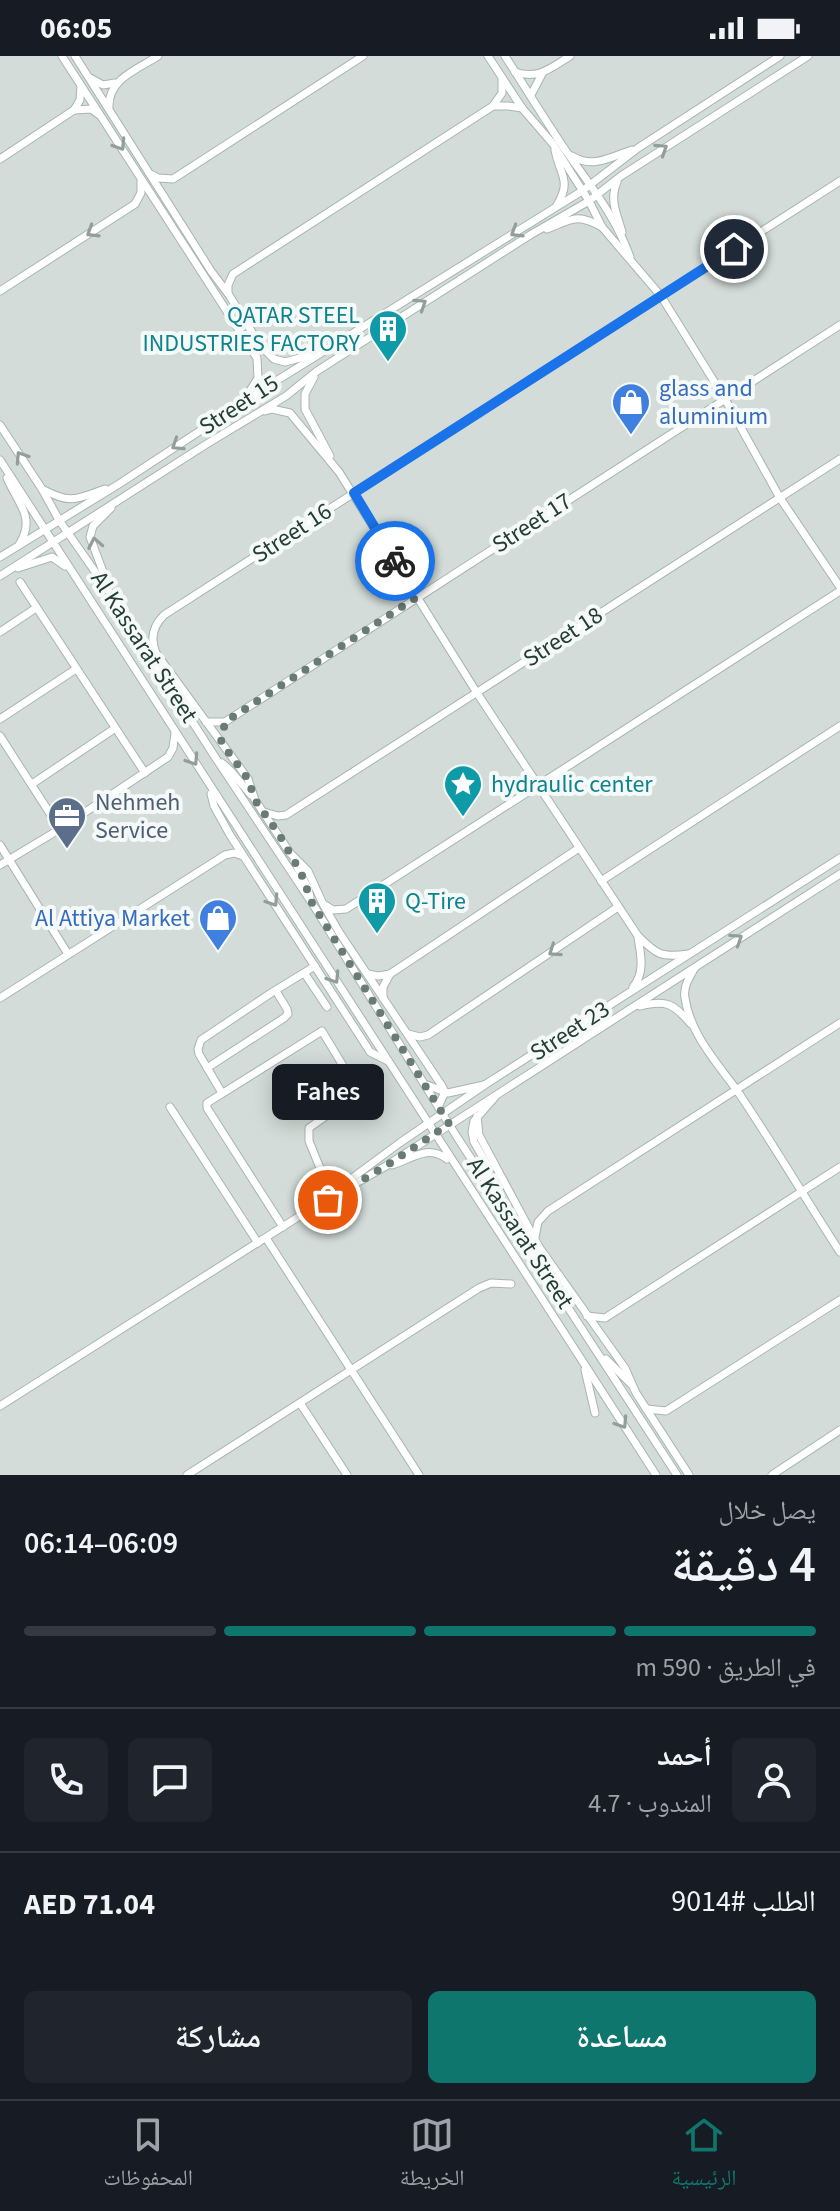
<!DOCTYPE html>
<html lang="ar">
<head>
<meta charset="utf-8">
<style>
	:root { --surface:#171b24; --page:#20242c; --text:#f1f3f6; --muted:#9ea1a6; --line:#363941; --accent:#0f766e }
	body { margin:0; font-family:"Source Sans 3","Noto Naskh Arabic",sans-serif; background:var(--page); color:var(--text); direction:rtl; height:100vh; display:flex; flex-direction:column; font-size:30px; white-space:nowrap }
	* { box-sizing:border-box; margin:0 }
	p { font-size:26px; color:var(--muted) }
	.icon { flex:none; width:44px; height:44px; fill:none; stroke:currentColor; stroke-width:2; stroke-linecap:round; stroke-linejoin:round }
	.map { position:relative; height:1419px; overflow:hidden; direction:ltr }
	.side { display:flex; flex-direction:column; background:var(--surface); flex:1 }
	.side>* { flex:none }
	.pin { position:absolute; display:grid; place-items:center; width:68px; height:68px; color:#fff; margin:-34px; border:4px solid #fff; border-radius:50%; box-shadow:0 2px 8px #0007 }
	.courier { position:absolute; display:grid; place-items:center; width:80px; height:80px; margin:-40px; border:6px solid #1a73e8; border-radius:50%; background:#fff; color:#222; box-shadow:0 2px 10px #0007 }
	.bubble { position:absolute; height:56px; border-radius:12px; background:var(--surface); box-shadow:0 4px 20px #0003; font-size:26px; font-weight:600; line-height:56px; text-align:center; direction:rtl }
	.headline em { font-style:normal; font-weight:600 }
	.headline div { display:flex; flex-direction:column-reverse }
	.headline { display:flex; align-items:center; justify-content:space-between; height:136px; padding:0 24px }
	h1 { font-size:52px; font-weight:600; line-height:60px }
	.bar { display:grid; grid-template-columns:repeat(4,1fr); gap:12px 8px; align-content:center; height:96px; padding:0 24px }
	.bar i { height:10px; border-radius:6px; background:var(--line) }
	.bar .on { background:var(--accent) }
	.bar p { grid-column:span 4 }
	.line { display:flex; align-items:center; gap:20px; padding:0 24px; border-top:2px solid var(--line) }
	.line div { flex:1 }
	.round { display:grid; place-items:center; flex:none; width:84px; height:84px; border-radius:12px; background:var(--page) }
	.action { display:flex; gap:16px; margin-top:auto; padding:16px 24px }
	.action a { flex:1; height:92px; border-radius:12px; background:var(--accent); color:#fff; font-size:32px; font-weight:600; line-height:92px; text-align:center }
	.action a+a { background:var(--page); color:var(--text) }
	.status { display:flex; justify-content:space-between; align-items:center; height:56px; padding:0 40px; background:var(--surface); direction:ltr }
	.status svg { height:22px; fill:currentColor }
	.tabs { display:flex; justify-content:space-around; align-items:center; height:112px; border-top:2px solid var(--line); background:var(--surface); font-size:22px; color:var(--muted) }
	.tabs a { display:grid; justify-items:center; gap:4px }
	.tabs .on { color:var(--accent) }
	.map>svg:first-child { display:block }
	.built { fill:#d3dcd8 }
	.lines { fill:none; stroke-linecap:round; stroke-linejoin:round }
	.minor-casing { stroke:#a7b5b0; stroke-width:9 }
	.minor { stroke:#fff; stroke-width:7 }
	.oneway { stroke:#929e9b }
	.done { stroke:#687b75; stroke-width:8; stroke-dasharray:0 14.4 }
	.route { stroke:#1a73e8; stroke-width:10 }
	.labels { text-anchor:middle; dominant-baseline:central; stroke-width:8; stroke-linejoin:round; paint-order:stroke }
	.culture-label { font-size:24px; fill:#0d838f; stroke:#f5f9f7; text-anchor:start }
	.shop-label { font-size:24px; fill:#366cbe; stroke:#f5f9f7; text-anchor:start }
	.street-label { font-size:24px; fill:#253d37; stroke:#f5f9f7 }
	.service-label { font-size:24px; fill:#4e5e75; stroke:#f5f9f7; text-anchor:start }
</style>
</head>
<body>
<div class="status"><b>06:05</b><svg viewBox="0 0 49 12"><path d="M0 12V9h3v3zM5 12V6h3v6zM10 12V3h3v9zM15 12V0h3v12zM26 1h20v11H26zM47 4h2v5h-2z"/></svg></div>
<div class="map">
<svg width="840" height="1419" viewBox="0 0 840 1419">
	<rect width="100%" height="100%" fill="#e4ede9"/>
	<rect class="built" x="0" y="0" width="840" height="1419"/>
	<g class="lines">
		<g class="minor-casing">
			<g id="minor">
				<path d="M62,0l195,302 1,20 -12,19"/>
				<path d="M75,0l136,215 18,24 31,50 14,14 11,3 26,-7"/>
				<path d="M488,0l34,52 31,36 36,57 13,26 59,69 64,103 55,99 60,89"/>
				<path d="M505,0c20,31 40,64 61,95 24,34 50,66 64,106"/>
				<path d="M515,16c23,8 36,-4 55,-16"/>
				<path d="M90,22l13,7 12,-2"/>
				<path d="M531,39l11,-21"/>
				<path d="M493,50h15l14,2"/>
				<path d="M109,51c-1,-28 29,-38 49,-51"/>
				<path d="M74,54l6,-10 1,-14"/>
				<path d="M555,94c5,26 17,30 2,55"/>
				<path d="M572,100c21,13 38,1 60,-6"/>
				<path d="M0,103l74,-49 17,-1 7,5"/>
				<path d="M153,119l5,3 15,1 190,-123"/>
				<path d="M617,126c-8,18 0,32 5,50"/>
				<path d="M547,173c25,-10 30,-16 55,-2"/>
				<path d="M0,235l135,-87 6,-11v-12"/>
				<path d="M228,237v-8l5,-11 260,-168 9,-13v-13"/>
				<path d="M314,321l-9,17v15l25,47"/>
				<path d="M265,355l7,-2 18,4 49,59 138,221 161,243c18,18 23,22 50,18"/>
				<path d="M0,369l42,64 17,31 53,76 103,161 97,146 145,234 220,338"/>
				<path d="M0,404l656,1015"/>
				<path d="M7,422c10,24 29,39 13,65"/>
				<path d="M42,433c30,16 34,10 63,0"/>
				<path d="M0,501l119,-73 157,-103 306,-190 56,-43 142,-92"/>
				<path d="M18,512l34,-11 13,9"/>
				<path d="M0,520l205,-131 81,-49 31,-25 213,-136 59,-34 32,-25 187,-120"/>
				<path d="M20,526l125,191"/>
				<path d="M108,529l-18,-48 3,-11 18,-18"/>
				<path d="M0,576l36,-24"/>
				<path d="M0,663l76,-50"/>
				<path d="M206,666h19l615,-397"/>
				<path d="M0,680l60,93"/>
				<path d="M222,707l9,8 20,24"/>
				<path d="M32,728l82,-55"/>
				<path d="M211,738l3,12 16,29 137,212 3,5 18,9"/>
				<path d="M264,756l14,4 8,-1 554,-356"/>
				<path d="M0,789l68,109"/>
				<path d="M294,805l14,27 2,9"/>
				<path d="M0,809l60,-36 108,-72 5,-9 2,-15"/>
				<path d="M601,825l239,-155"/>
				<path d="M325,849l8,5 13,-1 494,-318"/>
				<path d="M694,913c-5,9 -11,18 -9,29 5,35 31,64 51,91 36,53 69,109 104,163"/>
				<path d="M305,918l22,33"/>
				<path d="M368,918l10,2 12,-2 189,-126"/>
				<path d="M633,931c12,-14 8,-32 5,-49"/>
				<path d="M0,942l225,-143 9,-2 9,3"/>
				<path d="M383,942v-11l7,-13"/>
				<path d="M640,950c26,-7 34,-2 51,18"/>
				<path d="M408,978l12,3 8,-2 190,-128"/>
				<path d="M207,1012l77,-50 4,-4 -1,-5 -11,-18"/>
				<path d="M427,1029l21,8 36,-8"/>
				<path d="M222,1037l-23,-39 -1,-5 3,-9 70,-47 44,-27"/>
				<path d="M439,1049l6,-13 -3,-6 -103,-154 -16,-28 -15,-33 -18,-18 -35,-53 -7,-21 -92,-126c-6,-14 -3,-27 8,-38l676,-434"/>
				<path d="M170,1051l88,136"/>
				<path d="M477,1060l2,19 60,112 86,121 11,25 53,82"/>
				<path d="M392,1109c20,-6 35,-21 55,-6"/>
				<path d="M489,1128v-16l-15,-26 -2,-10 2,-11 21,-24"/>
				<path d="M339,1137l47,-27 454,-292"/>
				<path d="M283,1171l-76,-119v-5l115,-72 35,58v5l-48,34v13l22,54"/>
				<path d="M535,1181l3,-15 10,-11 292,-188"/>
				<path d="M266,1182l153,237"/>
				<path d="M587,1260l18,2 235,-151"/>
				<path d="M606,1303l25,25"/>
				<path d="M585,1314l10,43"/>
				<path d="M300,1347l47,72"/>
				<path d="M0,1350l306,-194 95,-70 85,-58 354,-226"/>
				<path d="M647,1353l19,2 174,-111"/>
				<path d="M187,1419l292,-187 12,-5 20,1"/>
				<path d="M772,1419l68,-45"/>
			</g>
		</g>
		<use href="#minor" class="minor"/>
	</g>
	<defs><path id="oneway-chevron" d="M-2-3.5L2.5 0L-2 3.5" fill="none" stroke-width="1.6" stroke-linecap="round" stroke-linejoin="round" transform="scale(2)"/></defs>
	<g class="oneway">
		<use href="#oneway-chevron" transform="translate(120 89) rotate(57)"/>
		<use href="#oneway-chevron" transform="translate(662 93) rotate(-33)"/>
		<use href="#oneway-chevron" transform="translate(92 176) rotate(148)"/>
		<use href="#oneway-chevron" transform="translate(516 176) rotate(148)"/>
		<use href="#oneway-chevron" transform="translate(421 248) rotate(-33)"/>
		<use href="#oneway-chevron" transform="translate(177 389) rotate(147)"/>
		<use href="#oneway-chevron" transform="translate(21 401) rotate(-123)"/>
		<use href="#oneway-chevron" transform="translate(95 487) rotate(-101)"/>
		<use href="#oneway-chevron" transform="translate(193 704) rotate(57)"/>
		<use href="#oneway-chevron" transform="translate(273 845) rotate(57)"/>
		<use href="#oneway-chevron" transform="translate(737 883) rotate(-33)"/>
		<use href="#oneway-chevron" transform="translate(554 895) rotate(146)"/>
		<use href="#oneway-chevron" transform="translate(334 922) rotate(57)"/>
		<use href="#oneway-chevron" transform="translate(622 1367) rotate(57)"/>
	</g>
	<g class="lines">
		<path class="done" d="M328,1144l58,-34 63,-42 -137,-221 -11,-30 -21,-37 -25,-36 -7,-21 -27,-37 4,-20 192,-125 -22,-36"/>
		<path class="route" d="M395,505l-41,-68 380,-244"/>
	</g>
	<defs>
		<g id="building-pin" transform="scale(2)"><path d="M0 17L-7.5 6A9.5 9.5 0 1 1 7.5 6Z" fill="#0f9aa8" stroke="#f5f9f7"/><path d="M-4-6H4V6H1V3H-1V6H-4ZM-2.5-4.3h1.7v1.8h-1.7ZM.8-4.3h1.7v1.8H.8ZM-2.5-1h1.7V.8h-1.7ZM.8-1h1.7V.8H.8Z" fill="#fff"/></g>
		<g id="shop-pin" transform="scale(2)"><path d="M0 17L-7.5 6A9.5 9.5 0 1 1 7.5 6Z" fill="#3f7fe0" stroke="#f5f9f7"/><path d="M-5-2.5h2.3a2.7 3.5 0 0 1 5.4 0H5L5.5 6h-11ZM-1.5-2.5h3a1.5 2.3 0 0 0-3 0Z" fill="#fff"/></g>
		<g id="sight-pin" transform="scale(2)"><path d="M0 17L-7.5 6A9.5 9.5 0 1 1 7.5 6Z" fill="#0f9aa8" stroke="#f5f9f7"/><path d="M0-6L1.8-2.2L6-1.7L2.9 1.2L3.7 5.4L0 3.3L-3.7 5.4L-2.9 1.2L-6-1.7L-1.8-2.2Z" fill="#fff"/></g>
		<g id="office-pin" transform="scale(2)"><path d="M0 17L-7.5 6A9.5 9.5 0 1 1 7.5 6Z" fill="#5c6f8a" stroke="#f5f9f7"/><path d="M-6-3h4V-5.5h4V-3h4V5H-6ZM-1-4.5V-3h2v-1.5ZM-6 0V1H6V0Z" fill="#fff"/></g>
	</defs>
	<g fill-rule="evenodd">
		<use href="#building-pin" x="388" y="273"/>
		<use href="#shop-pin" x="631" y="346"/>
		<use href="#sight-pin" x="463" y="728"/>
		<use href="#office-pin" x="67" y="760"/>
		<use href="#building-pin" x="377" y="845"/>
		<use href="#shop-pin" x="218" y="862"/>
	</g>
	<g class="labels">
		<g class="culture-label">
			<text x="360" y="259" text-anchor="end">QATAR STEEL<tspan x="360" dy="28">INDUSTRIES FACTORY</tspan></text>
			<text x="491" y="728">hydraulic center</text>
			<text x="405" y="845">Q-Tire</text>
		</g>
		<g class="shop-label">
			<text x="659" y="332">glass and<tspan x="659" dy="28">aluminium</tspan></text>
			<text x="190" y="862" text-anchor="end">Al Attiya Market</text>
		</g>
		<g class="street-label">
			<text transform="translate(239 349) rotate(-33)">Street 15</text>
			<text transform="translate(532 467) rotate(-33)">Street 17</text>
			<text transform="translate(292 477) rotate(-33)">Street 16</text>
			<text transform="translate(563 581) rotate(-33)">Street 18</text>
			<text transform="translate(144 591) rotate(57)">Al Kassarat Street</text>
			<text transform="translate(570 975) rotate(-33)">Street 23</text>
			<text transform="translate(520 1177) rotate(57)">Al Kassarat Street</text>
		</g>
		<g class="service-label">
			<text x="95" y="746">Nehmeh<tspan x="95" dy="28">Service</tspan></text>
		</g>
	</g>
</svg>
<div class="pin" style="left:328px;top:1144px;background:#ea580c"><svg class="icon" aria-label="bag" viewBox="0 0 24 24"><path d="M5 8h14l-1 12H6zM9 8a3 3 0 0 1 6 0"/></svg></div>
<div class="pin" style="left:734px;top:193px;background:#1f2937"><svg class="icon" aria-label="home" viewBox="0 0 24 24"><path d="M3 11l9-7 9 7M6 9v11h12V9"/></svg></div>
<div class="courier" style="left:395px;top:505px"><svg class="icon" aria-label="bike" viewBox="0 0 24 24"><circle cx="6" cy="16" r="4"/><circle cx="18" cy="16" r="4"/><path d="M6 16l4-8h5l3 8M10 8l3 8H6M13 5h3"/></svg></div>
<div class="bubble" style="left:272px;top:1008px;width:112px">Fahes</div>
</div>
<section class="side">
<div class="headline"><div><h1>4 دقيقة</h1><p>يصل خلال</p></div><em>06:09–06:14</em></div>
<div class="bar"><i class="on"></i><i class="on"></i><i class="on"></i><i></i><p>في الطريق · 590 m</p></div>
<div class="line" style="height:144px"><a class="round"><svg class="icon" aria-label="person" viewBox="0 0 24 24"><circle cx="12" cy="8" r="4"/><path d="M4 21q1-7 8-7t8 7"/></svg></a><div><b>أحمد</b><p>المندوب · 4.7</p></div><a class="round"><svg class="icon" aria-label="chat" viewBox="0 0 24 24"><path d="M4 5h16v11H9l-5 4z"/></svg></a><a class="round"><svg class="icon" aria-label="phone" viewBox="0 0 24 24"><path d="M5 4h4l2 5-3 2q2 4 5 5l2-3 5 2v4C11 20 4 13 5 4z"/></svg></a></div>
<div class="line" style="height:104px"><div>الطلب #9014</div><b>AED 71.04</b></div>
<div class="action"><a>مساعدة</a><a>مشاركة</a></div>
</section>
<nav class="tabs">
<a class="on"><svg class="icon" aria-label="home" viewBox="0 0 24 24"><path d="M3 11l9-7 9 7M6 9v11h12V9"/></svg>الرئيسية</a>
<a><svg class="icon" aria-label="map" viewBox="0 0 24 24"><path d="M3 6l6-2 6 2 6-2v14l-6 2-6-2-6 2zM9 4v14M15 6v14"/></svg>الخريطة</a>
<a><svg class="icon" aria-label="saved" viewBox="0 0 24 24"><path d="M7 4h10v16l-5-4-5 4z"/></svg>المحفوظات</a>
</nav>
</body>
</html>
